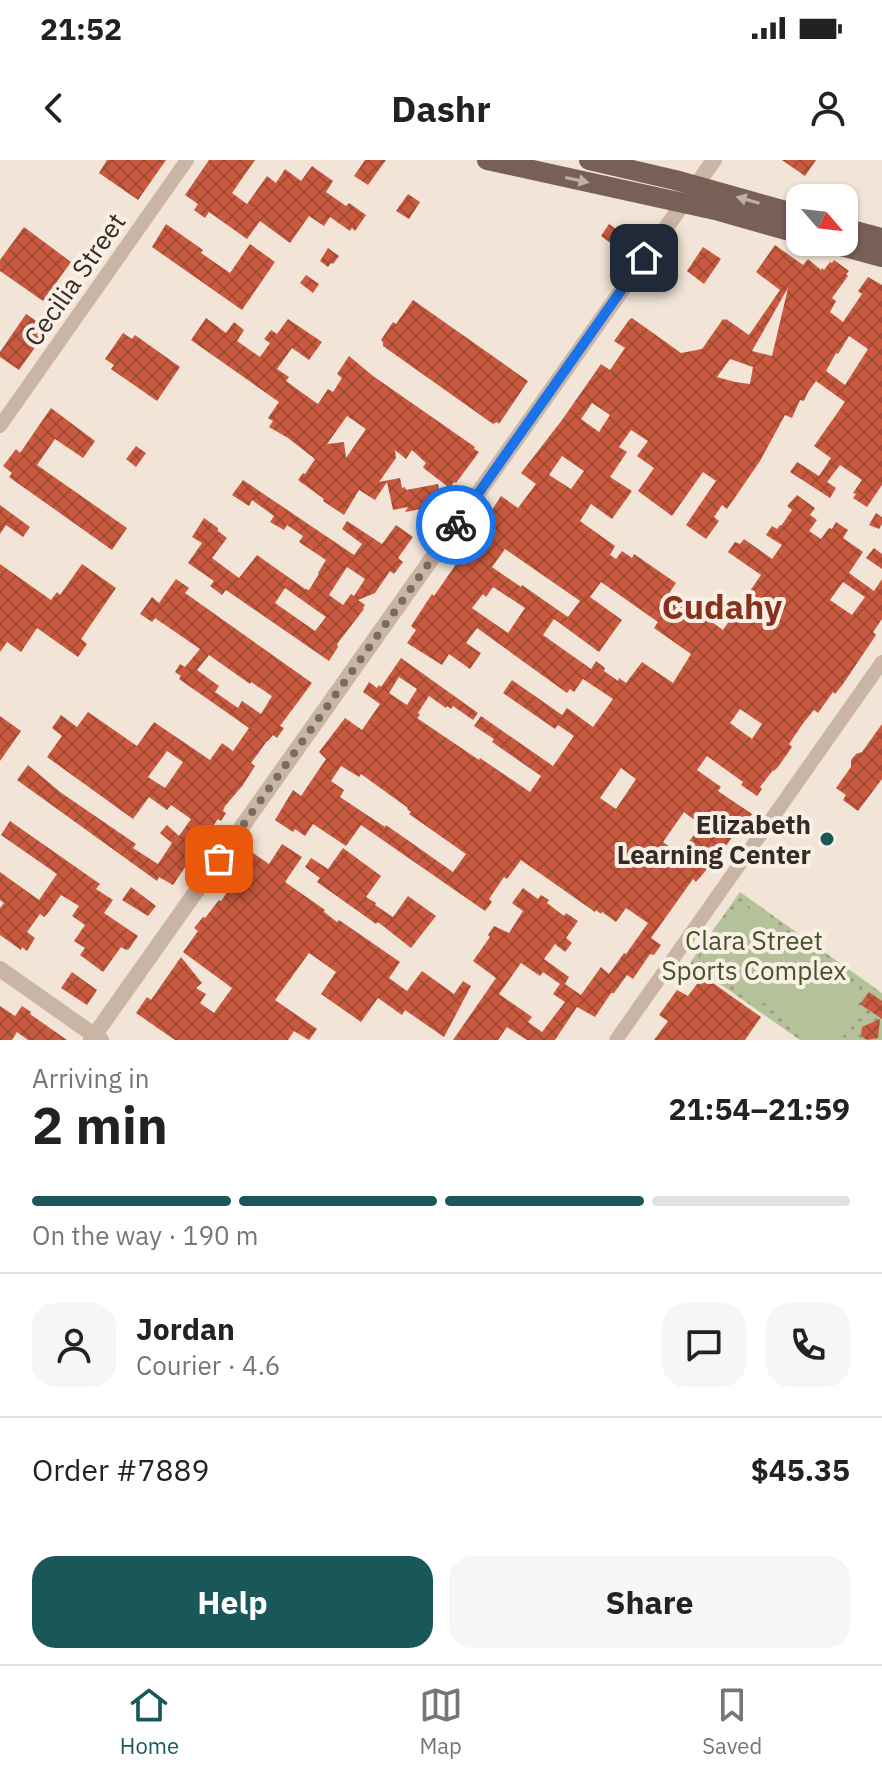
<!DOCTYPE html>
<html lang="en">
<head>
<meta charset="utf-8">
<style>
	:root { --surface:#fff; --page:#f6f6f6; --text:#222; --muted:#767676; --line:#e0e0e0; --accent:#1a5758 }
	body { margin:0; font-family:"IBM Plex Sans",sans-serif; background:var(--page); color:var(--text); height:100vh; display:flex; flex-direction:column; font-size:30px; white-space:nowrap }
	* { box-sizing:border-box; margin:0 }
	p { font-size:26px; color:var(--muted) }
	.icon { flex:none; width:44px; height:44px; fill:none; stroke:currentColor; stroke-width:2; stroke-linecap:round; stroke-linejoin:round }
	.map { position:relative; height:880px; overflow:hidden }
	.drawer { display:flex; flex-direction:column; background:var(--surface); flex:1 }
	.drawer>* { flex:none }
	.needle { width:52px; rotate:118deg }
	.controls { position:absolute; left:786px; top:24px; display:grid; gap:16px }
	.controls a { display:grid; place-items:center; width:72px; height:72px; border-radius:16px; background:var(--surface); box-shadow:0 2px 6px #0004; font-size:40px }
	.pin { position:absolute; display:grid; place-items:center; width:68px; height:68px; color:#fff; margin:-34px; border-radius:16px; box-shadow:0 4px 12px #0006 }
	.courier { position:absolute; display:grid; place-items:center; width:80px; height:80px; margin:-40px; border:6px solid #1a73e8; border-radius:50%; background:#fff; color:#222; box-shadow:0 2px 10px #0007 }
	.headline em { font-style:normal; font-weight:700 }
	.headline div { display:flex; flex-direction:column-reverse }
	.headline { display:flex; align-items:center; justify-content:space-between; height:136px; padding:0 32px }
	h1 { font-size:52px; font-weight:700; line-height:60px }
	.bar { display:grid; grid-template-columns:repeat(4,1fr); gap:12px 8px; align-content:center; height:96px; padding:0 32px }
	.bar i { height:10px; border-radius:6px; background:var(--line) }
	.bar .selected { background:var(--accent) }
	.bar p { grid-column:span 4 }
	.line { display:flex; align-items:center; gap:20px; padding:0 32px; border-top:2px solid var(--line) }
	.line div { flex:1 }
	.round { display:grid; place-items:center; flex:none; width:84px; height:84px; border-radius:24px; background:var(--page) }
	.cta { display:flex; gap:16px; margin-top:auto; padding:16px 32px }
	.cta a { flex:1; height:92px; border-radius:24px; background:var(--accent); color:#fff; font-size:32px; font-weight:700; line-height:92px; text-align:center }
	.cta a+a { background:var(--page); color:var(--text) }
	.status { display:flex; justify-content:space-between; align-items:center; height:56px; padding:0 40px; background:var(--surface); direction:ltr }
	.status svg { height:22px; fill:currentColor }
	header { display:flex; justify-content:space-between; align-items:center; height:104px; padding:0 32px; background:var(--surface); font-size:36px; font-weight:700 }
	.tab-bar { display:flex; justify-content:space-around; align-items:center; height:112px; border-top:2px solid var(--line); background:var(--surface); font-size:22px; color:var(--muted) }
	.tab-bar a { display:grid; justify-items:center; gap:4px }
	.tab-bar .selected { color:var(--accent) }
	.map>svg:first-child { display:block }
	.grass { fill:url(#grass-dots) }
	.pitch { fill:#b5c198 }
	.building { fill:url(#building-cross-hatch); fill-rule:evenodd }
	.lines { fill:none; stroke-linecap:round; stroke-linejoin:round }
	.minor { stroke:#cab4a4; stroke-width:14 }
	.tertiary { stroke:#cab4a4; stroke-width:16 }
	.primary { stroke:#786056; stroke-width:20 }
	.oneway { fill:#c0afa5 }
	.done { stroke:#776b64; stroke-width:8; stroke-dasharray:0 14.4 }
	.route { stroke:#1a73e8; stroke-width:10 }
	.poi-dot { fill:#1a5758; stroke:#faefe5; stroke-width:3 }
	.labels { text-anchor:middle; dominant-baseline:central; stroke-width:8; stroke-linejoin:round; paint-order:stroke }
	.street-label { font-size:26px; fill:#352a26; stroke:#faefe5 }
	.poi-label { font-size:26px; font-weight:bold; fill:#352a26; stroke:#faefe5; text-anchor:end }
	.park-label { font-size:26px; fill:#475429; stroke:#faefe5 }
	.district-label { font-size:34px; font-weight:bold; fill:#87311d; stroke:#faefe5 }
</style>
</head>
<body>
<div class="status"><b>21:52</b><svg viewBox="0 0 49 12"><path d="M0 12V9h3v3zM5 12V6h3v6zM10 12V3h3v9zM15 12V0h3v12zM26 1h20v11H26zM47 4h2v5h-2z"/></svg></div>
<header><svg class="icon" aria-label="back" viewBox="0 0 24 24"><path d="M15 5l-7 7 7 7"/></svg>Dashr<svg class="icon" aria-label="person" viewBox="0 0 24 24"><circle cx="12" cy="8" r="4"/><path d="M4 21q1-7 8-7t8 7"/></svg></header>
<div class="map">
<svg width="882" height="880" viewBox="0 0 882 880">
	<defs>
		<pattern id="grass-dots" width="8" height="8" patternUnits="userSpaceOnUse" patternTransform="scale(2)"><rect width="8" height="8" fill="#b5c198"/><path d="M2 2h.1M6 6h.1" fill="none" stroke="#949d7c" stroke-width="1.8" stroke-linecap="round"/></pattern>
		<pattern id="building-cross-hatch" width="8" height="8" patternUnits="userSpaceOnUse" patternTransform="scale(2)"><rect width="8" height="8" fill="#ca5a3f"/><path d="M0 0l8 8M0 8l8-8" fill="none" stroke="#a54b35"/></pattern>
	</defs>
	<rect width="100%" height="100%" fill="#f2e5d8"/>
	<path class="grass" d="M740,732l142,101v47h-82l-110,-77z"/>
	<path class="pitch" d="M740,742l120,86c-4,8 -1,12 -2,21 0,15 -8,21 -18,30l-25,1 -115,-83z"/>
	<g class="building">
		<path d="M107,0h59l-28,40 -39,-27z"/>
		<path d="M209,0h46l-23,33 15,11 20,-28 9,7 9,-14 16,12 11,-15 21,15 -7,11 20,14 3,-3 17,12 -11,16 -3,-3 -2,3 -20,-14 -6,9 -15,-10 -19,27 -30,-22 -13,18 -38,-27 -4,6 -11,-8 4,-6 -13,-9z"/>
		<path d="M365,0h21l-18,25 -14,-9z"/>
		<path d="M782,0h34l-11,16z"/>
		<path d="M408,34l12,8 -11,17 -13,-8z"/>
		<path d="M166,64l37,26 -2,3 29,20 20,-29 25,18 -33,48 -90,-63z"/>
		<path d="M609,64l25,17 -7,14 -26,-19z"/>
		<path d="M24,67l47,35 -28,39 -43,-30v-11z"/>
		<path d="M775,85l28,20 5,-6 13,11 1,-2 2,2 6,-8 2,1 2,-3 15,11 -3,3 2,2 -16,22 4,3 -6,11 13,10 19,-28 -4,-3 10,-14 14,8v200l-15,22 -14,-9 3,-4 -3,-1 9,-13 -22,-15 -13,17 9,6 -6,10 -40,-26 7,-10 22,14 12,-18 -17,-12 31,-44 -29,-21 -8,11 -4,9 -4,-1 -8,18 -7,-3 -25,46 -33,48 -5,-4 -8,12 5,4 -13,18 -20,-14 30,-44 -13,-9 -31,44 -34,-25 16,-23 -17,-12 11,-15 -17,-11 -12,17 8,5 -17,25 22,14 -20,28 -21,-15 -11,17 35,25 -5,9 6,4 6,-8 10,7 2,-4 42,29 -6,9 53,38 38,-55 -33,-23 7,-10 5,2 4,-5 28,20 10,-14 -16,-10 6,-9 5,3 3,-4 1,1 11,-16 -5,-4 10,-11 18,13 -5,7 7,5 -8,11 12,8 8,-11 3,1 4,-7 12,8 -5,8 20,14 -14,21 25,18 8,-12v40l-9,13 3,3 -33,49 -8,10 -2,-2 -15,21 -4,-3 -10,12 -15,22 3,3 -14,20 -4,4 -1,-1 -13,17 2,2 -5,7 -16,-11 2,-3 -36,-26 -10,14 24,17 -3,4 34,23 -10,13 -2,-1 -31,44 -1,-2 -12,14 -3,-3 -42,59 10,7 -7,10 -4,-1 -17,25 -6,-4 -13,18h-3l-16,24 -18,-10 -22,33h-28l-20,-13 -9,13h-45l43,-62 -23,-17 17,-24 -2,-2 6,-9 15,7 14,-22 -11,-8 11,-15 15,11 3,-4 8,5 -2,3 17,13 2,-3 12,8 -12,17 6,5 -7,9 -10,-8 -11,15 25,18 -4,7 16,11 20,-28 8,7 15,-21 2,1 22,-31 -22,-15 -10,14 -14,-10 -1,2 -5,-4 -1,2 -74,-52 -14,19 -3,-2 -15,22 3,3 -7,9 -124,-86 -15,21 -33,-22 -8,12 -10,-7 -2,3 -18,-12 18,-30 8,6 25,-37 -7,-7 26,-34 17,12 18,-26 -17,-12 6,-10 8,6 2,-3 2,2 20,-29 77,55 -5,7 -20,-14 -2,3 -4,-3 -1,2 -17,-12 -11,17 2,2 -3,3 62,42 1,-2 50,34 11,-16 -49,-34 2,-3 -20,-13 7,-10 72,50 21,-30 -16,-11 -3,4 -52,-36 9,-13 50,35 5,-7 26,19 20,-28 -30,-20 -9,13 -4,-3 -3,4 -90,-65 -11,15 15,10 -11,16 -21,-15 -7,11 -35,-22 9,-13 -5,-4 21,-32 2,2 25,-36 -2,-1 6,-9 4,3 16,-24 -1,-1 9,-14 -1,-1 11,-17 17,12 18,-24 -15,-11 41,-53 39,-56 9,6 15,-22 -11,-7 15,-21 3,-2 49,35 21,-4 21,-30 2,1 1,-1 23,16 31,-45 -24,-18zM788,128l-16,68 -20,-5 33,-58zM849,176l19,13 -23,36 -19,-14 10,-18 2,1zM730,199l23,8 -3,17 -15,-2 -18,-5zM592,243l18,12 -11,17 -18,-13zM562,296l22,15 -13,18 -22,-14zM505,389l75,52 -12,16 -46,-32 -1,2 -29,-20zM601,422l57,40 -4,6 37,26 -18,29 -31,-21 -16,21 -7,-5 -1,3 -14,-10 1,-3 -9,-7 -5,8 -48,-34 11,-16 45,33 23,-32 -32,-23zM843,422l22,15 -13,18 -22,-15zM493,427l32,21 -17,25 -36,-25 11,-14 3,3zM399,517l18,12 -10,16 -18,-12zM740,549l22,15 -10,15 -22,-16zM341,606l18,11 2,-3 47,34 -1,1 4,3 -2,2 57,40 -13,18 -67,-47 -1,2 -45,-30 4,-7 -13,-9zM621,608l15,11 -20,30 -16,-11zM684,652l17,13 -21,29 -17,-12zM521,803l19,13 3,-4 17,12 -7,10 12,8 -23,30 -14,-10 4,-5 -33,-23z"/>
		<path d="M703,87l18,12 -17,25 -17,-13z"/>
		<path d="M328,88l11,8 -6,8 -2,-1 -3,4 -8,-6z"/>
		<path d="M306,115l13,9 -6,9 -13,-10z"/>
		<path d="M413,140l115,81 -29,43 -2,-2 -4,2 -110,-78v-4l-2,-2 12,-18 3,2z"/>
		<path d="M26,154l22,15 -29,41 -19,-13v-5z"/>
		<path d="M206,158l20,15 8,-11 10,8 -7,11 23,16 10,-14 -6,-4 7,-9 6,4 11,-15 34,23 -13,18 -17,-12 -15,21 12,8 -3,4 15,11 17,12 10,-15 5,3 9,-14 -5,-4 12,-18 24,20 102,71 -1,2 5,3 -23,31 -2,-1 -3,4h-4l-21,-16 -3,-3 3,-4 -14,-13 -6,9 -11,-9 1,8 -17,24 21,-4 2,10 3,-1 1,3 32,-6 2,11 -5,1 2,10 -32,6 3,-5 -15,3 -6,-28 -12,18 -16,-10 -15,25 -21,-14 1,-2 -26,-19 5,-7 2,1 10,-15 -27,-21 -19,-11 4,-6 -5,-3 11,-16 -88,-62zM347,256l19,13 -20,29 -2,-16 -17,2z"/>
		<path d="M123,173l9,6 3,-4 45,32 -23,34 -46,-32 3,-4 -9,-6z"/>
		<path d="M51,248l44,33 -12,17 -28,-19 -18,26 90,63 -15,22 -103,-73 3,-4 -9,-7 13,-17 4,4z"/>
		<path d="M136,286l10,7 -10,14 -10,-8z"/>
		<path d="M243,320l111,75 8,-11 -20,-15 5,-8 35,23 14,-19 17,12 -15,21 5,4 -9,12 -4,-3 -15,22 -17,7 7,5 -2,3 1,1 -27,35 1,3 -9,14 -103,-71 -4,5 -12,-9 4,-5 -26,-18 14,-20 -10,-6 12,-19 14,10v3l9,7 -15,20 27,20 18,-23 48,34 4,1 10,-16 -1,-1 8,-13 -27,-18 4,-6 -16,-11 -3,5 -14,-8 4,-6 -22,-16 -3,6 -17,-11zM347,407l18,12 -11,17 -3,-2 -8,11 -14,-10zM285,428l41,29 -11,14 -40,-28z"/>
		<path d="M0,345l30,22 -7,10 -17,-12 -6,9z"/>
		<path d="M876,353l6,4v7l-3,5 -10,-4z"/>
		<path d="M874,388l8,6v15l-16,-11z"/>
		<path d="M0,404l51,36 6,-8 3,3 22,-31 34,24 -35,51 6,5 -9,13 -41,-29 -16,24 -14,-10 -7,10z"/>
		<path d="M176,419l13,9 -4,5 127,90 -32,43 4,2 -7,10 -4,-3 -5,6h-1l-16,22 4,3 -12,19 -18,21 -2,5 3,2 -5,8 -3,-2 -23,33 2,2 -5,7 -2,-1 -17,25 -14,-8 -2,4 -140,-101 11,-15 32,27 76,52 -3,4 25,16 14,-21 -12,-10 7,-8 12,11 12,-17 -20,-14 -4,5 -18,-13 -16,22 -86,-62 15,-21 -10,-8 9,-13 16,12 11,-15 49,34 17,-24 56,38 12,-17 11,8 16,-23 -70,-49 2,-3 -6,-4 5,-8 5,3 15,-18 -45,-31 -3,4 -12,-8 12,-17 7,6zM209,495l41,29 1,-2 21,14 -11,18 -19,-13 -4,7 -23,-16 4,-6 -22,-16zM167,591l16,11 -18,26 -17,-11z"/>
		<path d="M0,556l21,15 -21,30z"/>
		<path d="M882,564v55l-24,32 -15,-11 3,-5 -10,-7 15,-21v-7l5,-6 6,-2z"/>
		<path d="M10,661l90,63 -4,5 17,11 -9,13 34,23 -9,13 -3,1 -5,-3 -18,25 -23,-17 5,-7 -11,-7 11,-16 -13,-9 7,-10 -18,-11 -13,18 -4,4 -4,-3 -13,18 8,6 -8,13 -5,-4 -1,3 -21,-15v-27l4,-5 -4,-3v-28l39,28 18,-26 -56,-39z"/>
		<path d="M282,684l20,13 -17,25 40,28 -1,2 13,10 2,-2 61,42 -11,16 18,13 15,-20 32,23 9,-13 8,5 -27,51 -39,-27 -3,5 -24,-17 -17,24 -40,-28 15,-22 -27,-19 -34,47 42,29 -8,11 -15,-9 -6,9h-113l-39,-27 11,-16 4,3 30,-43 21,26 -6,5 10,6 -6,9 14,10 18,-25 -49,-36 15,-21 -4,-3 9,-11 2,1 14,-18 2,1 24,-33 -2,-2 10,-13 16,11z"/>
		<path d="M343,688l38,28 -15,21 10,6 -1,2 18,12 15,-21 28,20 -25,32 -33,-26 -2,2 -59,-42 3,-4 -15,-11 6,-9 17,11z"/>
		<path d="M131,727l25,19 -8,10 -26,-16z"/>
		<path d="M72,812l25,18 -10,15 -26,-17z"/>
		<path d="M703,816l58,41 -16,23h-91l14,-19 -9,-6 18,-25 11,6z"/>
		<path d="M869,832l13,9v18l-22,-15z"/>
		<path d="M0,846l15,10 7,-10 9,6 -1,2 37,26h-39l-11,-8 -5,8h-12z"/>
		<path d="M880,859l-2,19 -11,2 -6,-4 1,-9z"/>
	</g>
	<g class="lines">
		<g class="minor">
			<path d="M0,266l187,-266"/>
			<path d="M616,880l266,-378"/>
		</g>
		<g class="tertiary">
			<path d="M0,809l101,71"/>
			<path d="M91,880l623,-880"/>
		</g>
		<g class="primary">
			<path d="M487,0l228,50 85,24"/>
			<path d="M589,0l86,20 125,35"/>
			<path d="M844,68l38,10"/>
			<path d="M826,82l56,15"/>
		</g>
	</g>
	<defs><path id="oneway-solid" d="M-6-.8H1V-3.2L6.5 0L1 3.2V.8H-6Z" transform="scale(2)"/></defs>
	<g class="oneway">
		<use href="#oneway-solid" transform="translate(577 20) rotate(12)"/>
		<use href="#oneway-solid" transform="translate(748 40) rotate(-164)"/>
	</g>
	<g class="lines">
		<path class="done" d="M219,699l237,-334"/>
		<path class="route" d="M456,365l188,-267"/>
	</g>
	<circle class="poi-dot" cx="827" cy="679" r="8"/>
	<g class="labels">
		<g class="street-label">
			<text transform="translate(74 119) rotate(-55)">Cecilia Street</text>
		</g>
		<g class="poi-label">
			<text x="811" y="664">Elizabeth<tspan x="811" dy="30">Learning Center</tspan></text>
		</g>
		<g class="park-label">
			<text x="754" y="780">Clara Street<tspan x="754" dy="30">Sports Complex</tspan></text>
		</g>
		<g class="district-label">
			<text x="722" y="446">Cudahy</text>
		</g>
	</g>
</svg>
<div class="controls">
<a><svg class="needle" viewBox="-14 -14 28 28"><path d="M0-13l5 13h-10z" fill="#e53935"/><path d="M0 13l5-13h-10z" fill="#767676"/></svg></a>
</div>
<div class="pin" style="left:219px;top:699px;background:#ea580c"><svg class="icon" aria-label="bag" viewBox="0 0 24 24"><path d="M5 8h14l-1 12H6zM9 8a3 3 0 0 1 6 0"/></svg></div>
<div class="pin" style="left:644px;top:98px;background:#1f2937"><svg class="icon" aria-label="home" viewBox="0 0 24 24"><path d="M3 11l9-7 9 7M6 9v11h12V9"/></svg></div>
<div class="courier" style="left:456px;top:365px"><svg class="icon" aria-label="bike" viewBox="0 0 24 24"><circle cx="6" cy="16" r="4"/><circle cx="18" cy="16" r="4"/><path d="M6 16l4-8h5l3 8M10 8l3 8H6M13 5h3"/></svg></div>
</div>
<section class="drawer">
<div class="headline"><div><h1>2 min</h1><p>Arriving in</p></div><em>21:54–21:59</em></div>
<div class="bar"><i class="selected"></i><i class="selected"></i><i class="selected"></i><i></i><p>On the way · 190 m</p></div>
<div class="line" style="height:144px"><a class="round"><svg class="icon" aria-label="person" viewBox="0 0 24 24"><circle cx="12" cy="8" r="4"/><path d="M4 21q1-7 8-7t8 7"/></svg></a><div><b>Jordan</b><p>Courier · 4.6</p></div><a class="round"><svg class="icon" aria-label="chat" viewBox="0 0 24 24"><path d="M4 5h16v11H9l-5 4z"/></svg></a><a class="round"><svg class="icon" aria-label="phone" viewBox="0 0 24 24"><path d="M5 4h4l2 5-3 2q2 4 5 5l2-3 5 2v4C11 20 4 13 5 4z"/></svg></a></div>
<div class="line" style="height:104px"><div>Order #7889</div><b>$45.35</b></div>
<div class="cta"><a>Help</a><a>Share</a></div>
</section>
<nav class="tab-bar">
<a class="selected"><svg class="icon" aria-label="home" viewBox="0 0 24 24"><path d="M3 11l9-7 9 7M6 9v11h12V9"/></svg>Home</a>
<a><svg class="icon" aria-label="map" viewBox="0 0 24 24"><path d="M3 6l6-2 6 2 6-2v14l-6 2-6-2-6 2zM9 4v14M15 6v14"/></svg>Map</a>
<a><svg class="icon" aria-label="saved" viewBox="0 0 24 24"><path d="M7 4h10v16l-5-4-5 4z"/></svg>Saved</a>
</nav>
</body>
</html>
